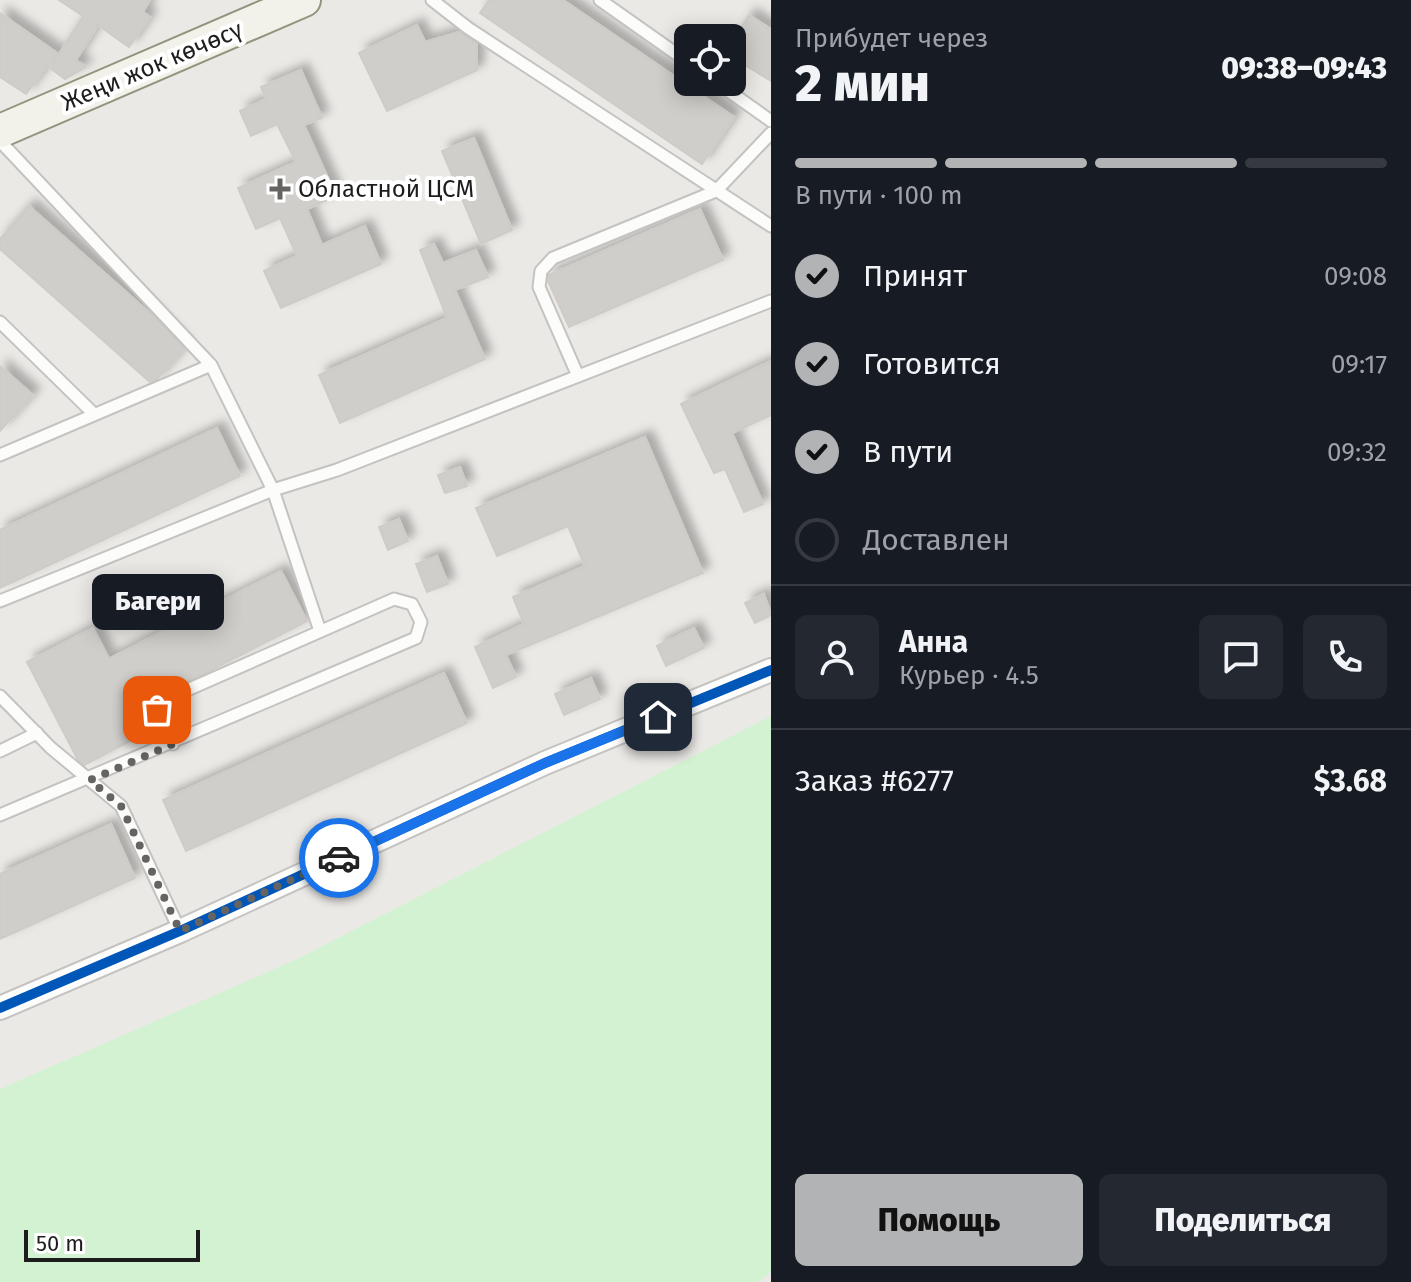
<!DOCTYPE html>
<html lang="ru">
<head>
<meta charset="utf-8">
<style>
	:root { --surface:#171b24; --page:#242831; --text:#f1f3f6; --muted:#9ea1a6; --line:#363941; --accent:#b2b3b4 }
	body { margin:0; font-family:"Fira Sans",sans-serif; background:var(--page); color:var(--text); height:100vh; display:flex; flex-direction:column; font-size:30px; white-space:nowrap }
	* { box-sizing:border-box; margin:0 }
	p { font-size:26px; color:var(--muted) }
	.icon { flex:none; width:44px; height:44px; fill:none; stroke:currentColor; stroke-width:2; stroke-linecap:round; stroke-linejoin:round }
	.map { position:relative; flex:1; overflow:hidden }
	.sheet { display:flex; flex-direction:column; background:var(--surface); width:640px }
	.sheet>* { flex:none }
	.tools { position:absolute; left:674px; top:24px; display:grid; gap:16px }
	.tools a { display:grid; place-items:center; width:72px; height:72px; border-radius:12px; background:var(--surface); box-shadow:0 4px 20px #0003; font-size:40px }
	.scale { position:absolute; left:24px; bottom:20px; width:176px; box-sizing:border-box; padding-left:8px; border:4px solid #1d1d1d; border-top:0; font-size:22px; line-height:28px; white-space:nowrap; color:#1d1d1d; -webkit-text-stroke:6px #fff; paint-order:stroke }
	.pin { position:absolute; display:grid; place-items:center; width:68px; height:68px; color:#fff; margin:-34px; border-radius:16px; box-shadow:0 4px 12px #0006 }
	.courier { position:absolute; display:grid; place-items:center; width:80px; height:80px; margin:-40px; border:6px solid #1a73e8; border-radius:50%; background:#fff; color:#222; box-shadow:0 2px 10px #0007 }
	.bubble { position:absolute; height:56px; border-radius:12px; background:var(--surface); box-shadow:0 4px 20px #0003; font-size:26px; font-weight:800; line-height:56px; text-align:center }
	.overview em { font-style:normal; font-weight:800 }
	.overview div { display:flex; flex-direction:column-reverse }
	.overview { display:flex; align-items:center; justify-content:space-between; height:136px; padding:0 24px }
	h1 { font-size:52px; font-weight:800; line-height:60px }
	.bar { display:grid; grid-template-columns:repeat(4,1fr); gap:12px 8px; align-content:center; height:96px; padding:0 24px }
	.bar i { height:10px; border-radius:6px; background:var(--line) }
	.bar .on { background:var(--accent) }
	.bar p { grid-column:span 4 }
	.line { display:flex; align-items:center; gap:20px; padding:0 24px; border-top:2px solid var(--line) }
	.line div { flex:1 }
	.round { display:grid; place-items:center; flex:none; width:84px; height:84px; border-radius:12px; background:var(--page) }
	ol { padding:0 24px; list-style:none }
	li { display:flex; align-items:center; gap:24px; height:88px }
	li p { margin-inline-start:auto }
	li .icon { padding:8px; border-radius:50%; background:var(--accent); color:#111; stroke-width:4 }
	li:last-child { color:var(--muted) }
	li i { width:44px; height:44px; border:4px solid var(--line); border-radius:50% }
	.primary-button { display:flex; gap:16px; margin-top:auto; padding:16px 24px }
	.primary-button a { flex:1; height:92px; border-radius:12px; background:var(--accent); color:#111; font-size:32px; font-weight:800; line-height:92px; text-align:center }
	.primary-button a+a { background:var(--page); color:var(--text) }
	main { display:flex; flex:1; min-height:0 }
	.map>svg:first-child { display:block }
	.park { fill:#d3f2d2 }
	.building { fill:#d0ceca; stroke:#cfcbc7; stroke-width:2; filter:url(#shadow) }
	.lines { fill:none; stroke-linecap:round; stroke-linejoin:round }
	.lane-casing { stroke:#c4c3c2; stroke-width:15 }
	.street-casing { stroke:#c4c3c2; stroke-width:26 }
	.secondary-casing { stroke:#94947e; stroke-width:36 }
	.lane { stroke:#fcfcfb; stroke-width:11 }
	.street { stroke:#fcfcfb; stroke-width:22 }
	.secondary { stroke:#f3f2ea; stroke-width:32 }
	.cycleway-casing { stroke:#fff; stroke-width:15 }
	.cycleway { stroke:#0057b8; stroke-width:10 }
	.done { stroke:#656463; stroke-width:8; stroke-dasharray:0 14.4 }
	.route { stroke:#1a73e8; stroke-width:10 }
	.poi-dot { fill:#656463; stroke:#fff; stroke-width:3 }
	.labels { text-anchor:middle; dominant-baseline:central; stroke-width:8; stroke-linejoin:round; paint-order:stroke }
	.street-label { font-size:24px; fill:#1d1d1d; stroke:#fff }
	.poi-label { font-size:24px; fill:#1d1d1d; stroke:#fff; text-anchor:start }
</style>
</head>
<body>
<main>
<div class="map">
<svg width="771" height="1282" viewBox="0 0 771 1282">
	<defs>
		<filter id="shadow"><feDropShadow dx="7" dy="-7" stdDeviation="4" flood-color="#0004"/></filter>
	</defs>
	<rect width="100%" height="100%" fill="#ebe9e6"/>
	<path class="park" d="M771,716v556l-13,10h-758v-193l295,-129z"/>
	<g class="building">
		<path d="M59,0h91l-7,12 7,5 -21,30 -31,-22 -22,35 10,7 -21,12 -15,-11 33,-52z"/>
		<path d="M489,0h74l171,117 -32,47 -222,-151z"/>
		<path d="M0,13l57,40 -31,41 -26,-17z"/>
		<path d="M749,15l22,14v52l-39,-24v-14z"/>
		<path d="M417,25l8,17 34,-10 18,12v26l-90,41 -28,-58z"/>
		<path d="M301,70l21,48 -18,7 32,71 -29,13 15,36 43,-19 16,38 -100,44 -17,-37 33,-15 -17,-38 -24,11 -18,-41 58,-26 -19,-38 -26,12 -11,-25 26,-12 -5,-12z"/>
		<path d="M474,138l38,92 -31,14 -39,-93z"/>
		<path d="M29,206l123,109 32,33 -27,31 -7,3 -150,-133v-10z"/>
		<path d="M700,209l23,51 -154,67 -21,-46 1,-6z"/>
		<path d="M434,244l9,19 33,-13 12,27 -33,13 30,69 -145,64 -21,-48 128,-57 -27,-68z"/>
		<path d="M771,361v54l-39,18 31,71 -19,8 -19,-43 -11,4 -33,-69z"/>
		<path d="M0,366l33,29 -33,36z"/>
		<path d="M217,428l23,48 -240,112v-58z"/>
		<path d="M645,437l58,136 -197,82 10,22 -23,11 -18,-41 49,-23 -11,-27 72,-31 -17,-40 -71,30 -21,-48z"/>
		<path d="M460,467l7,19 -22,7 -7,-18z"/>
		<path d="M399,519l9,22 -20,9 -9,-23z"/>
		<path d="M437,556l11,28 -21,8 -11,-28z"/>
		<path d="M281,571l26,50 -172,88 12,23 -63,33 -6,-5 -51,-98 66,-34 16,31z"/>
		<path d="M764,594l7,21 -16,8 -10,-20z"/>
		<path d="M694,628l10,20 -38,18 -9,-20z"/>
		<path d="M444,673l23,50 -281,128 -23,-51z"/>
		<path d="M591,678l9,21 -36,16 -9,-21z"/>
		<path d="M111,824l24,54 -135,61v-65z"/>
	</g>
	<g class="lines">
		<g class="lane-casing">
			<g id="lane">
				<path d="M432,0l36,28 303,198"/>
				<path d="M600,0l88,62"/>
				<path d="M716,82l55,39"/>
				<path d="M0,141l211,224"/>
				<path d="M0,322l93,91"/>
				<path d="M578,376l-39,-89 2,-16 12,-13 163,-67 55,-58"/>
				<path d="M0,455l211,-90 62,125 47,141"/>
				<path d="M0,601l273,-111 64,-20 434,-169"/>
				<path d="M0,696l51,52 70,58 59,125"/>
				<path d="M0,751l37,-18"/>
				<path d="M0,815l416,-177 5,-16 -9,-18 -18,-5 -225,99 -12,12v20l16,14"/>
			</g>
		</g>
		<g class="street-casing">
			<path id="street" d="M0,1008l180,-77 365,-168 226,-93"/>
		</g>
		<g class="secondary-casing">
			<path id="secondary" d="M0,131l304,-131"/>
		</g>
		<use href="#lane" class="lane"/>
		<use href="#street" class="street"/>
		<use href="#secondary" class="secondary"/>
		<g class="cycleway-casing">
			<path id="cycleway" d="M0,1008l180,-77 365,-168 226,-93"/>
		</g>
		<use href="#cycleway" class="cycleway"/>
	</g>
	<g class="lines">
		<path class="done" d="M157,710v20l16,14 -83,36 31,26 59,125 159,-73"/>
		<path class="route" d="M339,858l206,-95 113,-46"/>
	</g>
	<path class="poi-dot" d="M276 177h8v8h8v8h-8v8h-8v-8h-8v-8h8z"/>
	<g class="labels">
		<g class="street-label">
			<text transform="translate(152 66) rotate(-23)">Жеңи жок көчөсү</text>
		</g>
		<g class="poi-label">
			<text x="298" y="189">Областной ЦСМ</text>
		</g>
	</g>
</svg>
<div class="tools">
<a><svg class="icon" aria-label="locate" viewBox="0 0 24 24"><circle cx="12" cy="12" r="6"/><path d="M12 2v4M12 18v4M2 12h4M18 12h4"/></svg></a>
</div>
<div class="scale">50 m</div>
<div class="pin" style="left:157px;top:710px;background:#ea580c"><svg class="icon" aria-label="bag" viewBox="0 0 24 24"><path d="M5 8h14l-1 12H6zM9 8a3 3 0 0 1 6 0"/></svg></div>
<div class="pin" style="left:658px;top:717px;background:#1f2937"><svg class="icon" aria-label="home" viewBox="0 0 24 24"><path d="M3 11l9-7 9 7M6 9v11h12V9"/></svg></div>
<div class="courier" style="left:339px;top:858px"><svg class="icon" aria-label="car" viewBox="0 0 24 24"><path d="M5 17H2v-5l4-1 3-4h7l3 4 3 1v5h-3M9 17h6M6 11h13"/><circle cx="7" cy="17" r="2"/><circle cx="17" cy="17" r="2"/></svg></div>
<div class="bubble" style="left:92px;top:574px;width:132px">Багери</div>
</div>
<section class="sheet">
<div class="overview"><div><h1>2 мин</h1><p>Прибудет через</p></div><em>09:38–09:43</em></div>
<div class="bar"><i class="on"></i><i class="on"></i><i class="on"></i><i></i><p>В пути · 100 m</p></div>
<ol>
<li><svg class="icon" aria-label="check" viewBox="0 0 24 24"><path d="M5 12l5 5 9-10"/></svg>Принят<p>09:08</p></li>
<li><svg class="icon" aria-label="check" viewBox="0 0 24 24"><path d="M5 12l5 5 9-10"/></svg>Готовится<p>09:17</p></li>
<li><svg class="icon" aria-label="check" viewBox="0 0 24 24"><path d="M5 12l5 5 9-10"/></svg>В пути<p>09:32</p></li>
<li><i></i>Доставлен</li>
</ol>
<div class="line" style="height:144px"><a class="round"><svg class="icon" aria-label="person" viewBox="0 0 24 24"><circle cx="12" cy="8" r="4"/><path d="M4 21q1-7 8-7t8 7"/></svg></a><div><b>Анна</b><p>Курьер · 4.5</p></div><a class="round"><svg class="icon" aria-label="chat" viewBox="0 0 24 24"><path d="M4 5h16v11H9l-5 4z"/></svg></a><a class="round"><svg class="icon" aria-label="phone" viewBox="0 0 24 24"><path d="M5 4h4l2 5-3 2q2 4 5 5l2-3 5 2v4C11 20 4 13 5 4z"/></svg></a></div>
<div class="line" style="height:104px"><div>Заказ #6277</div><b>$3.68</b></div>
<div class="primary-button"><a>Помощь</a><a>Поделиться</a></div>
</section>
</main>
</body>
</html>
